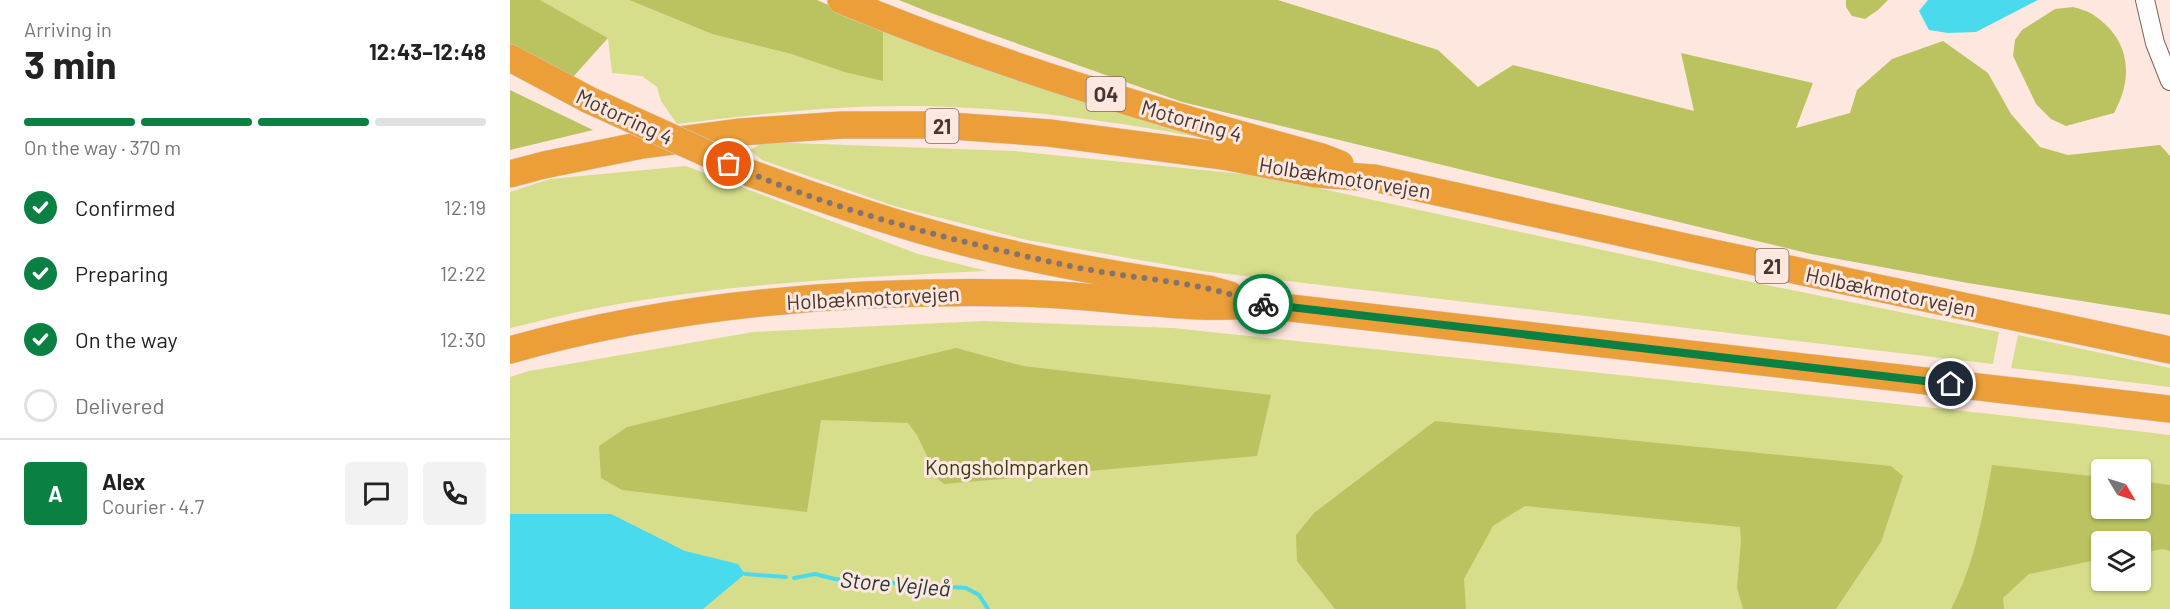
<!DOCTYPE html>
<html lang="en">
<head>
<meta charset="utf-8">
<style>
	:root { --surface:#fff; --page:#f2f2f2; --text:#222; --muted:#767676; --line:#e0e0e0; --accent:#0b8043 }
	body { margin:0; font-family:Barlow,sans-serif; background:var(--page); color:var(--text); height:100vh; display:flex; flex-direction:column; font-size:22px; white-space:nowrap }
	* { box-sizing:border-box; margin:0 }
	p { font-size:20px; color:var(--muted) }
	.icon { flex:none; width:33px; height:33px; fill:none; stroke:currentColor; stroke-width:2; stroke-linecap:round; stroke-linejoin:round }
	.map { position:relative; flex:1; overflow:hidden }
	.panel { display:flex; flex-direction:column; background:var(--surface); width:510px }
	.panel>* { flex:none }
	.needle { width:39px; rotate:128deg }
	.controls { position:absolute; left:1581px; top:459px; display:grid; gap:12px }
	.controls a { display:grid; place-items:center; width:60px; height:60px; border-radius:6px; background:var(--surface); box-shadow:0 2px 4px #0004; font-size:30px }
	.pin { position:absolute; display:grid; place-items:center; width:51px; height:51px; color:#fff; margin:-26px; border:3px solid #fff; border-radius:50%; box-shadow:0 2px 6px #0007 }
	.courier { position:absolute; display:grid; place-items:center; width:60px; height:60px; margin:-30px; border:4px solid #0b8043; border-radius:50%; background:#fff; color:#222; box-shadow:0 2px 8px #0007 }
	.summary em { font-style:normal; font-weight:700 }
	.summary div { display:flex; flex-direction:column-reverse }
	.summary { display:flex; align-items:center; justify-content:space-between; height:102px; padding:0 24px }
	h1 { font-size:39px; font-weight:700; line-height:45px }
	.bar { display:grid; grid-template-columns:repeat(4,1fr); gap:9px 6px; align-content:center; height:72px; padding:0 24px }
	.bar i { height:8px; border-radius:4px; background:var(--line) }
	.bar .current { background:var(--accent) }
	.bar p { grid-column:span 4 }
	.line { display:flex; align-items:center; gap:15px; padding:0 24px; border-top:2px solid var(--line) }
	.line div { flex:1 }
	.round { display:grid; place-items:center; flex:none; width:63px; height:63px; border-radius:6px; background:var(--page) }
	ol { padding:0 24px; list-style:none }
	li { display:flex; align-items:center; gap:18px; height:66px }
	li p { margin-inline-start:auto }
	li .icon { padding:6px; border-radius:50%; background:var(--accent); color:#fff; stroke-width:4 }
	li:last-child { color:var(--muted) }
	li i { width:33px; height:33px; border:3px solid var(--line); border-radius:50% }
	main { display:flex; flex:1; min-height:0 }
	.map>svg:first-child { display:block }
	.green { fill:#d6de8c; fill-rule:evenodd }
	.forest { fill:#bbc361 }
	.water { fill:#4adaed }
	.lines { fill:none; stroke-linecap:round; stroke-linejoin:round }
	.stream { stroke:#4adaed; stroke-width:4 }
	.minor-casing { stroke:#826254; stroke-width:20 }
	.highway-casing { stroke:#d2cfcd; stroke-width:28 }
	.minor { stroke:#fff; stroke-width:18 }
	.highway { stroke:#ec9f38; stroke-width:27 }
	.highway-bridge-casing { stroke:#d2cfcd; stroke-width:28; stroke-linecap:butt }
	.highway-bridge { stroke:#ec9f38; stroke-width:27 }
	.done { stroke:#85746d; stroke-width:6; stroke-dasharray:0 10.8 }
	.route { stroke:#0b8043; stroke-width:8 }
	.labels { text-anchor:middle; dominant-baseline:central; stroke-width:6; stroke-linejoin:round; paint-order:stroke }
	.shield { fill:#fee7de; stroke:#7c6b64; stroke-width:1.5 }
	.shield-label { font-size:20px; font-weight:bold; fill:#443630 }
	.street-label { font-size:21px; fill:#443630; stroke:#fee7de }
	.park-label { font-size:21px; fill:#393c13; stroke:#fee7de }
	.water-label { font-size:22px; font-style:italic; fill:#1c3438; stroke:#fee7de }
</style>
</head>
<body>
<main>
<section class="panel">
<div class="summary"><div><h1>3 min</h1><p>Arriving in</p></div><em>12:43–12:48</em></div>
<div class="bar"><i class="current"></i><i class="current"></i><i class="current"></i><i></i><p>On the way · 370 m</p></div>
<ol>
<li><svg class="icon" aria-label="check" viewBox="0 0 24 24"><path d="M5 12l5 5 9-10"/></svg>Confirmed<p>12:19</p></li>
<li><svg class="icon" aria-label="check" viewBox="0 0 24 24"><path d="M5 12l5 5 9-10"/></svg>Preparing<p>12:22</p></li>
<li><svg class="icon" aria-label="check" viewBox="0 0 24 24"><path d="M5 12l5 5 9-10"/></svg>On the way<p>12:30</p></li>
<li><i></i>Delivered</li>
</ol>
<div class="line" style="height:108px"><b class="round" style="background:var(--accent);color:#fff">A</b><div><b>Alex</b><p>Courier · 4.7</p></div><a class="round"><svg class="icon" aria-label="chat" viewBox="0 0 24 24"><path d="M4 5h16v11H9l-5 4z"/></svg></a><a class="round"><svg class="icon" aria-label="phone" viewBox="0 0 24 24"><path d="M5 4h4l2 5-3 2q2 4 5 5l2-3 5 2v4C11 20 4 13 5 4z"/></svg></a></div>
</section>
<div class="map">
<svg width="1660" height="609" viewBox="0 0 1660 609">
	<rect width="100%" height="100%" fill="#fee7de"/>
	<g class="green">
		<path d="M30,0h89l83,34 79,20 53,18 39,8v-51l347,114c-107,-21 -217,-37 -326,-37 -77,0 -152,9 -227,18l-16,-23 -4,-14 -15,-11 -30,-3 -4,-35z"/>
		<path d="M254,142l250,9 249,25 459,100 277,56 -6,32 -791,-93 -175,-31 -133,-34 -132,-46 -12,-10z"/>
		<path d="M176,166l232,88 69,17c-125,6 -251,12 -374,34 -35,6 -69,15 -103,23v-136l40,-13z"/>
		<path d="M473,321l190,7 809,85 188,22v174h-1660v-232l19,-6 224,-39zM1592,470h38v38h-38zM1592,542h38v38h-38z"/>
		<path d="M1508,335l152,33v19l-159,-19z"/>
	</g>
	<g class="forest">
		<path d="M0,0h30l68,38 -35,39 -63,-33z"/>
		<path d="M119,0h188l66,29v52l-39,-9 -53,-18 -79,-20z"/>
		<path d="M389,0h379l160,50 40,37 35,-22 181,46 -13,-58 132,30 -17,45 54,-15 7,-23 35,-31 51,-18 45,32 23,41 29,33 28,8 92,-10 10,11v159l-202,-32 -157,-29 -629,-152 -251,-89z"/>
		<path d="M1336,0h42l-10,10 -13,9 -13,-3 -6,-9z"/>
		<path d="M1563,7c7,2 16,4 22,9 35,24 39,61 19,97l-48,13 -15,-7 -15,-15 -23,-48 2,-16 7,-10 33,-21z"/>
		<path d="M0,90l83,40 -83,20z"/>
		<path d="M446,348l67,18 248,29 -14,61 -313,28 -11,-9 -6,-19 -10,-21 -9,-12 -87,-3 -14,92 -185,-22 -21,-12 -2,-32 28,-19z"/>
		<path d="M925,421l456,45 12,10 -22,66 -45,67h-93l-6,-21 4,-47 -1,-14 -215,-21 -32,20 -29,53 2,30h-131l-38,-48 -1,-26 18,-22z"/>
		<path d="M1482,465l109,12 1,31h38l1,-27 29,4v66l-8,-2 -21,4 -1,-11h-38l-1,17 -72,15 -26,24 1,11h-53c24,-46 32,-94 41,-144z"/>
	</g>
	<g class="water">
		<path d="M1418,0h110l-62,32 -28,1 -19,-3 -10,-19z"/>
		<path d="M0,514h101l74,37 53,13 7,10 -42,35h-193z"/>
	</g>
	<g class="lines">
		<g class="stream">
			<path d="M235,574l41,3"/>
			<path d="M284,578l21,-4 20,5 131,9 13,7 9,14"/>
		</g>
		<g class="minor-casing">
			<path id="minor" d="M1635,0l10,43 15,38"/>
		</g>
		<g class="highway-casing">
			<g id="highway">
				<path d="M331,0c156,65 318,113 481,157l18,7"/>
				<path d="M0,58l79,42"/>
				<path d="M240,173c73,27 146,52 221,71 78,20 158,33 238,45l21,6"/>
				<path d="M0,174l34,-9 98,-20 99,-13 101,-7h95l112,8 174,23 93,18 58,4 316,70 480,102"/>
				<path d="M0,350c163,-46 335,-60 504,-57 62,1 124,10 186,13 21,1 43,-1 64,-1l906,104"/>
			</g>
		</g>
		<use href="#minor" class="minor"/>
		<use href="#highway" class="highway"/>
		<g class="highway-bridge-casing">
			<path id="highway-bridge" d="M79,100l161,73"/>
		</g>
		<use href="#highway-bridge" class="highway-bridge"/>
	</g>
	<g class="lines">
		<path class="done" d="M219,164c108,48 225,77 341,102 46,10 94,13 140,23 18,4 35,10 53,15"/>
		<path class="route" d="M753,304l688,80"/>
	</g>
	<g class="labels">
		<g class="shield">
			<rect x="576.5" y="77" width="39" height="34" rx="4.5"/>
			<rect x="415.5" y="109" width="33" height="34" rx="4.5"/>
			<rect x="1245.5" y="249" width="33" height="34" rx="4.5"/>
		</g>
		<g class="shield-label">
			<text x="596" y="94">O4</text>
			<text x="432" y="126">21</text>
			<text x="1262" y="266">21</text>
		</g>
		<g class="street-label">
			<text transform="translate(115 116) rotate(25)">Motorring 4</text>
			<text transform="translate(682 120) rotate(16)">Motorring 4</text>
			<text transform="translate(835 177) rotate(9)">Holbækmotorvejen</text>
			<text transform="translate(1381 291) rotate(12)">Holbækmotorvejen</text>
			<text transform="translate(363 297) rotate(-3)">Holbækmotorvejen</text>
		</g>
		<g class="park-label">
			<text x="497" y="466">Kongsholmparken</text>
		</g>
		<g class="water-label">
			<text transform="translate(385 583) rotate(5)">Store Vejleå</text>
		</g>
	</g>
</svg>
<div class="controls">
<a><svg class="needle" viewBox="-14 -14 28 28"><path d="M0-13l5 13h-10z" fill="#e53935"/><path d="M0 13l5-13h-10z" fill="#767676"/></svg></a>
<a><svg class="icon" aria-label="layers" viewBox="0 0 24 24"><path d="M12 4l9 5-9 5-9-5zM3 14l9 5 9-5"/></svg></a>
</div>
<div class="pin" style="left:219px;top:164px;background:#ea580c"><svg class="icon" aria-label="bag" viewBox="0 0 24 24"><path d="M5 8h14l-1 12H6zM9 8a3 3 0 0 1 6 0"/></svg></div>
<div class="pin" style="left:1441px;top:384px;background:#1f2937"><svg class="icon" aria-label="home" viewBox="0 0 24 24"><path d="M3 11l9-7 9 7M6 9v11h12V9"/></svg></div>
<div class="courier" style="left:753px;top:304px"><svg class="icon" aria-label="bike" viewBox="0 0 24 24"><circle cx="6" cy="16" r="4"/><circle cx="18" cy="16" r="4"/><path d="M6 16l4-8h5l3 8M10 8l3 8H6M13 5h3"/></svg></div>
</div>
</main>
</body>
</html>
